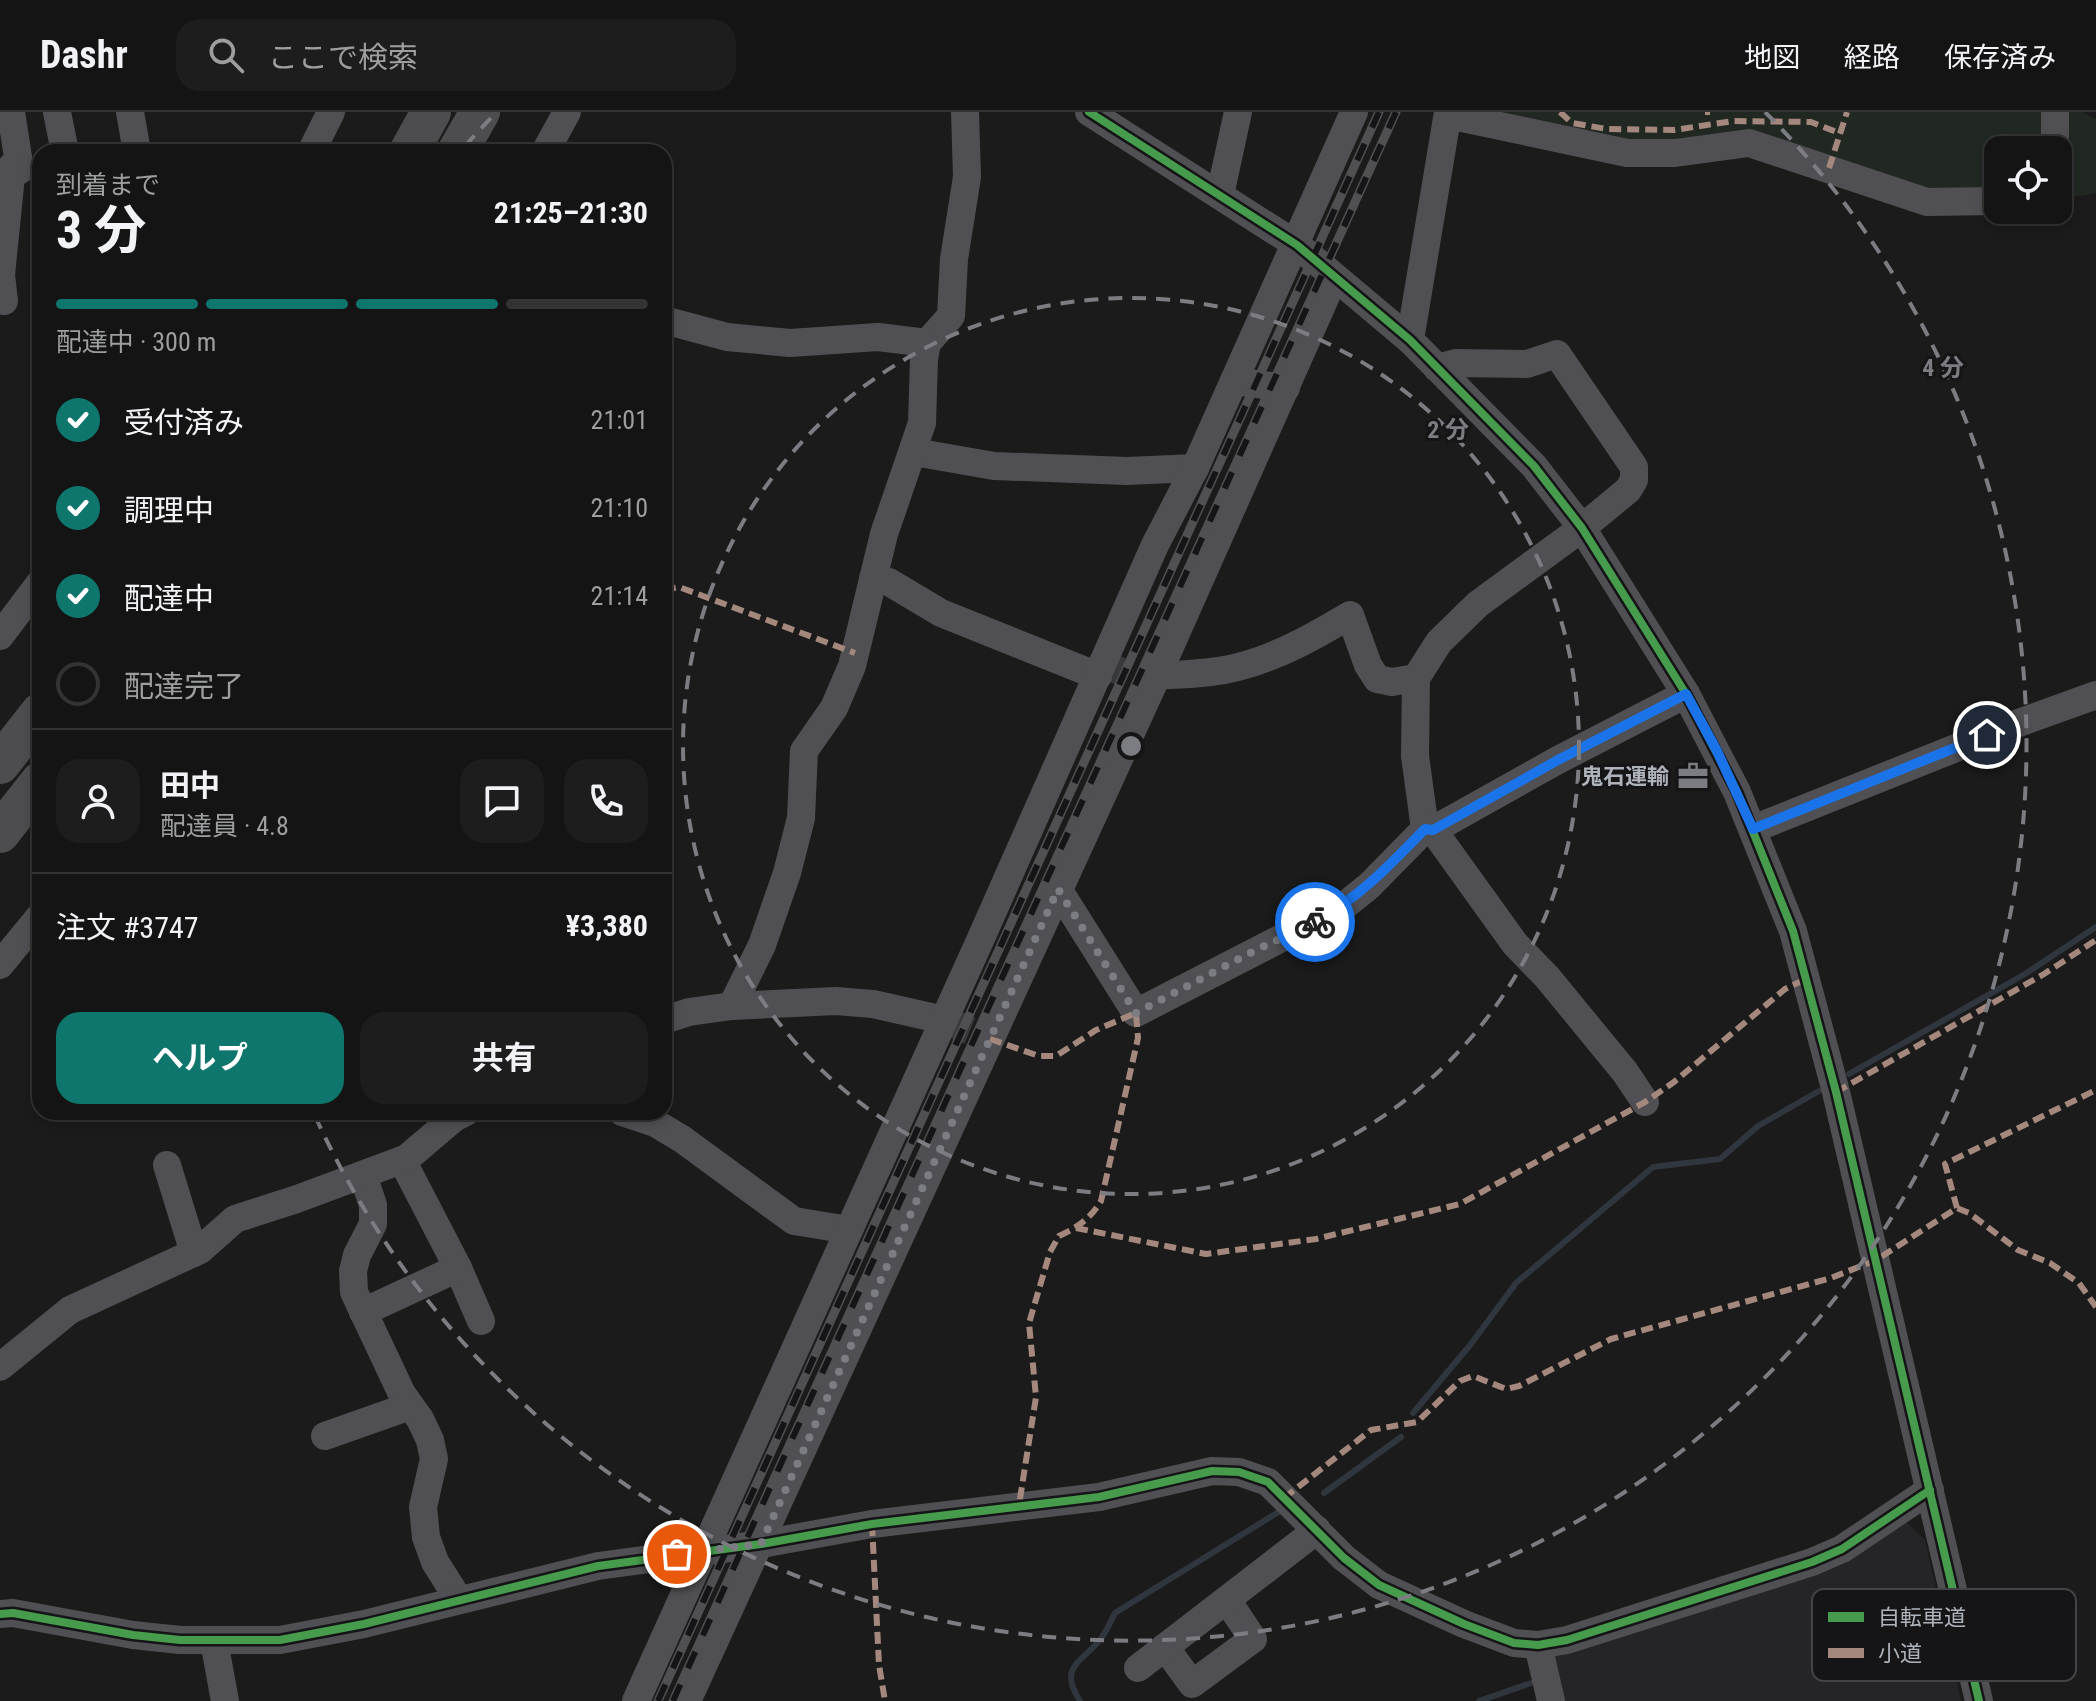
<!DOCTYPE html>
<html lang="ja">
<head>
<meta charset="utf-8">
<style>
	:root { --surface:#141414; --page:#1d1d1d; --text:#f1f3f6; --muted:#9d9ea0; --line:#333334; --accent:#0f766e }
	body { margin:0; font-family:"Roboto Condensed","Noto Sans JP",sans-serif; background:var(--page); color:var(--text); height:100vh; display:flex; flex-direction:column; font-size:30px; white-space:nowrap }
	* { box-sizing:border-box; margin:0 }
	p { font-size:26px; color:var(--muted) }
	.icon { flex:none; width:44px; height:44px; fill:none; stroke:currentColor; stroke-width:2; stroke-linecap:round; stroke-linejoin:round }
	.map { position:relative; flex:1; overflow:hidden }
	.drawer { position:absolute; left:32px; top:32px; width:640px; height:976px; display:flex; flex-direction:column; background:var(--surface); border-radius:24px; box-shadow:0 4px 12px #0003,0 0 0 2px var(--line) }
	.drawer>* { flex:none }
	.fabs { position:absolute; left:1984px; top:24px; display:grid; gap:16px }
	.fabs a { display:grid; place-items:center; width:88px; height:88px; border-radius:16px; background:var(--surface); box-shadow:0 4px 12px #0003,0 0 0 2px var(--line); font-size:40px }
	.pin { position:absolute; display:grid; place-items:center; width:68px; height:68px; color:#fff; margin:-34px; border:4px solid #fff; border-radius:50%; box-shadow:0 2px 8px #0007 }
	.courier { position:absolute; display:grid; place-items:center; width:80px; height:80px; margin:-40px; border:6px solid #1a73e8; border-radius:50%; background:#fff; color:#222; box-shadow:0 2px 10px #0007 }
	.headline em { font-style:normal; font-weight:700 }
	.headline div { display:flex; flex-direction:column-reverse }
	.headline { display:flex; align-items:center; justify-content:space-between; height:136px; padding:0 24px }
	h1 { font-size:52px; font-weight:700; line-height:60px }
	.bar { display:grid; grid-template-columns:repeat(4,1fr); gap:12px 8px; align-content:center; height:96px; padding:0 24px }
	.bar i { height:10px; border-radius:6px; background:var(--line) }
	.bar .current { background:var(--accent) }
	.bar p { grid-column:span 4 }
	.line { display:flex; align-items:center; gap:20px; padding:0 24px; border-top:2px solid var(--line) }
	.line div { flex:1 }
	.round { display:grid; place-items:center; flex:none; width:84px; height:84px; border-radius:24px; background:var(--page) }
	ol { padding:0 24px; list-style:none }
	li { display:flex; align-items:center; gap:24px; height:88px }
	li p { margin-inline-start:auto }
	li .icon { padding:8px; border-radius:50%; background:var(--accent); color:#fff; stroke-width:4 }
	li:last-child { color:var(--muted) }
	li i { width:44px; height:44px; border:4px solid var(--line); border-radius:50% }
	.primary-button { display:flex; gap:16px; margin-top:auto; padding:16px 24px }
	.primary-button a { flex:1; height:92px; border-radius:24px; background:var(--accent); color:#fff; font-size:32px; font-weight:700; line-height:92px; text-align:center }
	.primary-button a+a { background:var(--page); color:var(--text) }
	header { display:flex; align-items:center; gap:48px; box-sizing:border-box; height:112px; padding:0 40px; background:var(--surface); border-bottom:2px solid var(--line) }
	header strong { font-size:38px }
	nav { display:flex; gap:44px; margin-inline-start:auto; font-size:28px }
	.search { width:560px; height:72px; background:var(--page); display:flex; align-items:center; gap:20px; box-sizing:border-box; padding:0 28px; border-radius:24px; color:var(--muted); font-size:30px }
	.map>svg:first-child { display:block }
	.built { fill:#252527 }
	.green { fill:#212822 }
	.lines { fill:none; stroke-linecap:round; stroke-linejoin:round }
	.stream { stroke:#2f363d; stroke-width:6 }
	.minor-tunnel { stroke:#38393b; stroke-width:28; stroke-dasharray:28 14; stroke-linecap:butt }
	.minor { stroke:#505054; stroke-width:28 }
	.highway { stroke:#4d4d50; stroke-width:40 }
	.rail-casing { stroke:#505052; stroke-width:9 }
	.rail { stroke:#151517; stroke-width:6; stroke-dasharray:18; stroke-linecap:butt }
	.quiet { stroke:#a5887d; stroke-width:6; stroke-dasharray:12 6; stroke-linecap:butt }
	.cycleway-casing { stroke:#151517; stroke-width:13 }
	.cycleway { stroke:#469c4c; stroke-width:8 }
	.done { stroke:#7b7d83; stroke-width:8; stroke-dasharray:0 14.4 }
	.route { stroke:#1a73e8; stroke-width:10 }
	.ring { fill:none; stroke:#7b7d83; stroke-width:4; stroke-dasharray:14 10 }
	.labels { text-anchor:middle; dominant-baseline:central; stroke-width:6; stroke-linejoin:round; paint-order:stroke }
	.poi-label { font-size:22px; font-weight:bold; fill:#aeb2bb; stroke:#151517; text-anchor:end }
	.key { fill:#151517; stroke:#434448; stroke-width:2 }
	.key-label { font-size:22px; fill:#aeb2bb }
	.centre { fill:#7b7d83; stroke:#151517; stroke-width:4 }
	.ring-label { font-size:24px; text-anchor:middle; font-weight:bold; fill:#7b7d83; stroke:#151517; stroke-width:6; stroke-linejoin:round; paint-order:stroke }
</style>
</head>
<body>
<header>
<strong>Dashr</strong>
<div class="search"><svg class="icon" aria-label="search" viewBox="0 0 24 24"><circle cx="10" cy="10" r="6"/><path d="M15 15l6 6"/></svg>ここで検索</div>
<nav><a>地図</a><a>経路</a><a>保存済み</a></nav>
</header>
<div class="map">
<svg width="2096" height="1589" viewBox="0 0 2096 1589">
	<rect width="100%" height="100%" fill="#1b1b1b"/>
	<path class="built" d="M1900,1404l25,24 36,161h-398l-10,-40 4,-11z"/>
	<path class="green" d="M1469,0h614l13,7v74l-38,7v-50h-60v43l-60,3 -187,-63 -124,14z"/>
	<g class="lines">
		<g class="stream">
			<path d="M1849,962l176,-100 71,-47"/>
			<path d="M1413,1301l58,-69 45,-61 137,-116 67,-8 38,-33 61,-35"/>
			<path d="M1324,1381l77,-56"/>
			<path d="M1080,1589c-23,-36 3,-38 22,-64 5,-7 9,-16 13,-24l165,-102"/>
			<path d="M1479,1589l52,-18"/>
		</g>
		<g class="minor-tunnel">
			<path d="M1103,551l49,24"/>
			<path d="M944,908l46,19"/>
		</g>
		<g class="minor">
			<path d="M11,0l9,58"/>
			<path d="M57,0l8,40"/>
			<path d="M130,0l7,40"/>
			<path d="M1089,0l208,133 113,95 124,126 48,62 104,166 51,98 56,139 43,161 143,609"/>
			<path d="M1448,3l179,38h48l74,-10 178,59 71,-1"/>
			<path d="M2055,38v-38"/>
			<path d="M311,40l20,-40"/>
			<path d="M545,40l22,-40"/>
			<path d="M1220,83l18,-83"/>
			<path d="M4,189l-3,-26 11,-109"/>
			<path d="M664,208l63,17 63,6 88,-6 49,6 24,-27 3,-57 13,-82 -2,-65"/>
			<path d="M1410,228l38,-228"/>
			<path d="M1234,269l52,7"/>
			<path d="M914,340l80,14 133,5 68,-3"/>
			<path d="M873,467l16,3 52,31 157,63"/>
			<path d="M0,524l40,-53"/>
			<path d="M1157,564c27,-2 54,-2 81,-9 40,-10 77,-31 112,-52l18,50 9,14 15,3 24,-4"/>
			<path d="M1425,717l-10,-73 1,-78 23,-36 39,-38 104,-76 46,-38 6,-10v-13l-77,-113 -30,10 -71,-1 -19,5"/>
			<path d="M1753,717l263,-105 80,-29"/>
			<path d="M1433,718l82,114 32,33 78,95 20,30"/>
			<path d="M1058,777l78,124 208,-107 25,-20 56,-57 8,1 125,-70 128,-66"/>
			<path d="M0,853l40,-49"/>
			<path d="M732,894l30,-61 25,-72 14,-55 3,-67 30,-43 18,-42 32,-132 38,-111 2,-64 3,-16"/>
			<path d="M664,908l25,-8 43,-6 104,-5 37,3 71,16"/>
			<path d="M622,1000l33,11 27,16 112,82 55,9"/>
			<path d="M402,1048l56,108 23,53"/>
			<path d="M167,1053l27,88"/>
			<path d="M363,1063l10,30v19l-16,31 -4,16 1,21 48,102 18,25 10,21 4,19 -11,48 3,30 9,25 24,38"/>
			<path d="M363,1200l95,-44"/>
			<path d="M0,1255l70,-57 130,-60 35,-31 62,-20 110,-41 47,-40 12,-6"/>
			<path d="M325,1324l85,-30"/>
			<path d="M0,1502l13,-1 120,22 47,5h100l84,-16 234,-58 163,-22 111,-20 227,-27 113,-26 27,1 29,10 76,76 35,27 85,39 50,19 24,2 29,-5 245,-78 30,-13 88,-59"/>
			<path d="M214,1529l11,60"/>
			<path d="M1538,1533l13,56"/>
			<path d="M1165,1535l27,37 61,-45 -26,-39"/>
			<path d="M1138,1556l179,-138"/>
			<path d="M636,1589l346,-765 173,-391 40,-77 159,-356"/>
			<path d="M687,1589l470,-1025 169,-380"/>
		</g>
		<g class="highway">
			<path d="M409,40l22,-40"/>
			<path d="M457,40l23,-40"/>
			<path d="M0,652l40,-51"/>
			<path d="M0,721l40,-51"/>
		</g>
		<g class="rail-casing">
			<g id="rail">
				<path d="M658,1589l721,-1589"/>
				<path d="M673,1589l723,-1589"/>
			</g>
		</g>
		<use href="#rail" class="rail"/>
		<g class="quiet">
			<path d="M1560,0l12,11 35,6 67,1 59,-9 78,1 28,11"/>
			<path d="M1705,0h5"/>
			<path d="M549,33l14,7"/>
			<path d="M1829,56l18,-56"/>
			<path d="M664,478l15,-3 176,66"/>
			<path d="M990,927l49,17h17l40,-26 40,-17 2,25 -37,163c-11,18 -23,26 -42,35l-9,16 -21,71 7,74 -17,108"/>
			<path d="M1836,980l208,-118 52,-34"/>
			<path d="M1957,1096l-12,-44 151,-74"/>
			<path d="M1076,1116l130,26 110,-15 144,-35 185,-102 29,-20 111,-93 21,-10"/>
			<path d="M1284,1386l87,-68 46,-8 43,-41 13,-5 33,13 13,-3 92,-47 220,-61 45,-18 81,-52 12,5 49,37 32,13 29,20 17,24"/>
			<path d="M872,1412l7,141 6,36"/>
		</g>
		<g class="cycleway-casing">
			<g id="cycleway">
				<path d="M1089,0l208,133 113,95 124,126 48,62 104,166 51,98 56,139 43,161 143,609"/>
				<path d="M0,1502l13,-1 120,22 47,5h100l84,-16 234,-58 163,-22 111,-20 227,-27 113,-26 27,1 29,10 76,76 35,27 85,39 50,19 24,2 29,-5 245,-78 30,-13 88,-59"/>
			</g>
		</g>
		<use href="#cycleway" class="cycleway"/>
	</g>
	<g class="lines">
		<path class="done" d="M677,1442l84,-10 297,-655 78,124 118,-62 61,-29"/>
		<path class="route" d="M1315,810c45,-25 74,-56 110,-93l8,1 125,-70 128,-66 31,57 36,78 234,-94"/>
	</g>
	<g class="ring">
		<circle cx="1131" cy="634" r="448"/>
		<path d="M465 34A896 896 0 0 1 497 0M1765 0A896 896 0 1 1 316 1006"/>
	</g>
	<defs>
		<g id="office-bare" transform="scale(2.4)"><path d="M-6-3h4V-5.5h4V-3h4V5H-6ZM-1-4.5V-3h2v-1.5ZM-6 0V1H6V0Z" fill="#7b7d83" stroke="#151517" stroke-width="2.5" paint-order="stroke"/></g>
	</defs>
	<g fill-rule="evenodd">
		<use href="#office-bare" x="1693" y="664"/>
	</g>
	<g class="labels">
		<g class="poi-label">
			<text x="1669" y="664">鬼石運輸</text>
		</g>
	</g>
	<rect x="1812" y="1477" width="264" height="92" rx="12" class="key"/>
	<rect x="1828" y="1500" width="36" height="10" fill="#469c4c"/>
	<rect x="1828" y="1536" width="36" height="10" fill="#a5887d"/>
	<g class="key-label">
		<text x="1878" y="1513">自転車道</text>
		<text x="1878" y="1549">小道</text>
	</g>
	<circle cx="1131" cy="634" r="12" class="centre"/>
	<g class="ring-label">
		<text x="1943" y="264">4 分</text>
		<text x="1448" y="326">2 分</text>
	</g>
</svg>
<div class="fabs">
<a><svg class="icon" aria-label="locate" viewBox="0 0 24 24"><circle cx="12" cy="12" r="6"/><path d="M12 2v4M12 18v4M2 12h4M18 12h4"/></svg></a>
</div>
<div class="pin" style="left:677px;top:1442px;background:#ea580c"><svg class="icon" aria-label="bag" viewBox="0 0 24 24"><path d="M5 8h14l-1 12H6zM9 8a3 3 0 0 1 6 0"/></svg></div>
<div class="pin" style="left:1987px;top:623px;background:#1f2937"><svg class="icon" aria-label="home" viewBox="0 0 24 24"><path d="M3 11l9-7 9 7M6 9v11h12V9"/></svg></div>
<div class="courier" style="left:1315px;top:810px"><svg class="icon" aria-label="bike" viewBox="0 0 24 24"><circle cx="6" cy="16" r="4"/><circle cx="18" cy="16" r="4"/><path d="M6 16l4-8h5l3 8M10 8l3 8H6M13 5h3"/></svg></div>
<section class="drawer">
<div class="headline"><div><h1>3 分</h1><p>到着まで</p></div><em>21:25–21:30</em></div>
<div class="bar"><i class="current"></i><i class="current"></i><i class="current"></i><i></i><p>配達中 · 300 m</p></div>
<ol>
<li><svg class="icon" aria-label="check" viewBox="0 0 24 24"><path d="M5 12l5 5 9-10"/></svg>受付済み<p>21:01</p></li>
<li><svg class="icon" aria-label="check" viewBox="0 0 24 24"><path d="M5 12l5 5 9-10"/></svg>調理中<p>21:10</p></li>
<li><svg class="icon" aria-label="check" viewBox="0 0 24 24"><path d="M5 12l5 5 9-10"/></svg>配達中<p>21:14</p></li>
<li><i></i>配達完了</li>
</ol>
<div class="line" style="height:144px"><a class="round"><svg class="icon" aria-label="person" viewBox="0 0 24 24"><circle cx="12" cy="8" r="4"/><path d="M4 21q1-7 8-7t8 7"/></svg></a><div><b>田中</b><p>配達員 · 4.8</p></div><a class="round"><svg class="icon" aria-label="chat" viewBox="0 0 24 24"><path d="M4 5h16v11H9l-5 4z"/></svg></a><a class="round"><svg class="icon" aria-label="phone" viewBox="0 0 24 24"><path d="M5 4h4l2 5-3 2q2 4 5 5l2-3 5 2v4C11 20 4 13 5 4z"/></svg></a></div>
<div class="line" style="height:104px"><div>注文 #3747</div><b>¥3,380</b></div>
<div class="primary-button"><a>ヘルプ</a><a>共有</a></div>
</section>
</div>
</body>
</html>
